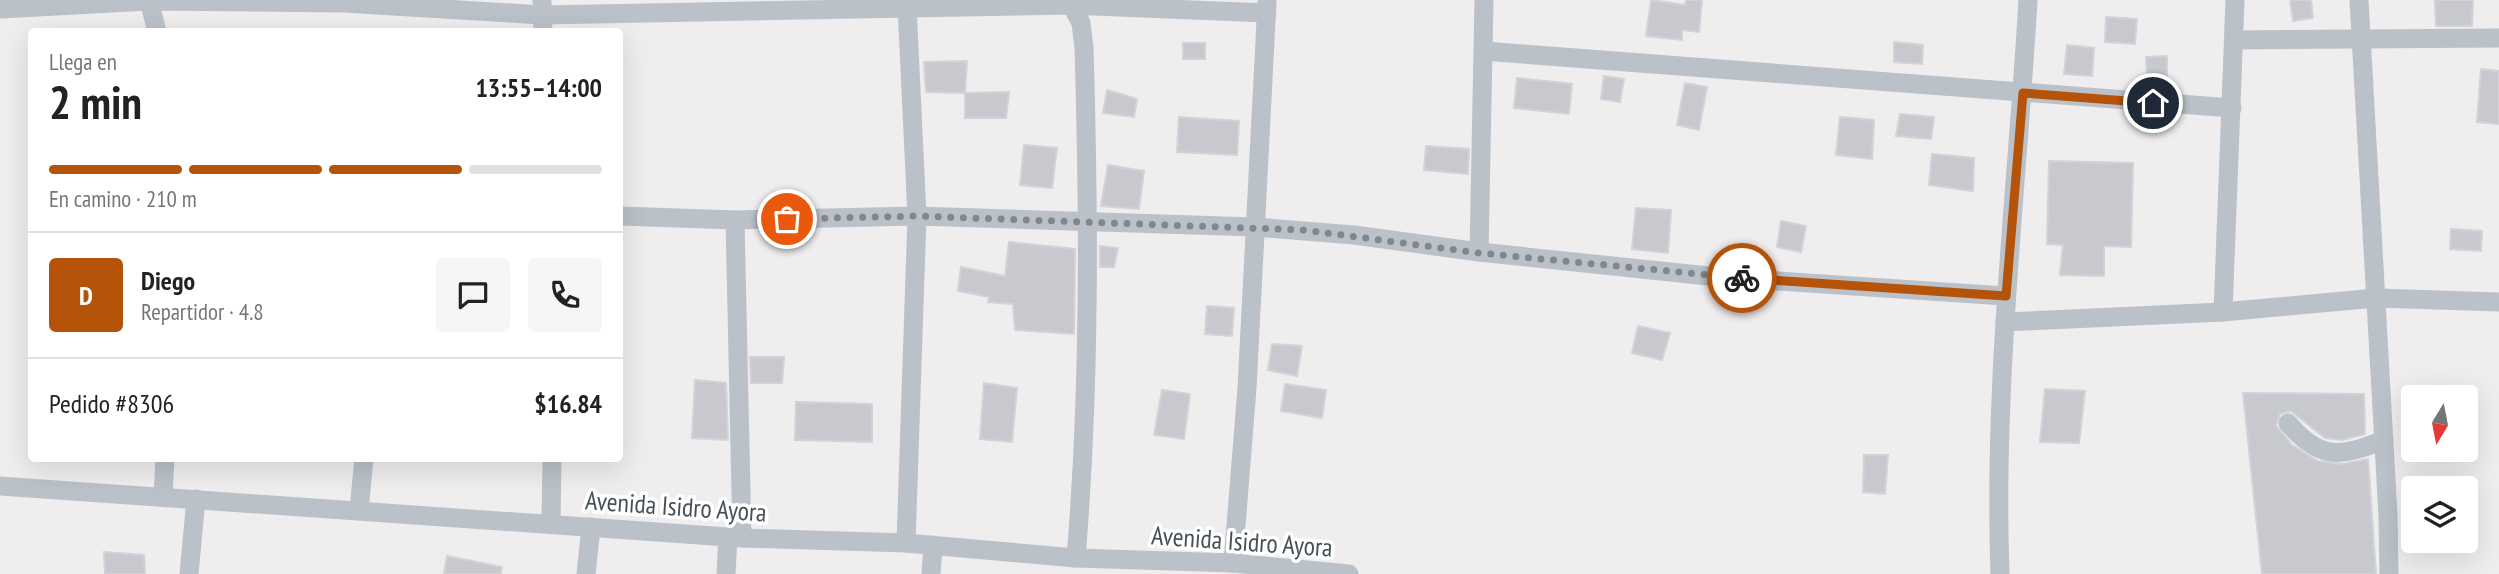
<!DOCTYPE html>
<html lang="es">
<head>
<meta charset="utf-8">
<style>
	:root { --surface:#fff; --page:#f6f6f6; --text:#222; --muted:#767676; --line:#e0e0e0; --accent:#b45309 }
	body { margin:0; font-family:"PT Sans Narrow",sans-serif; background:var(--page); color:var(--text); height:100vh; display:flex; flex-direction:column; font-size:26px; white-space:nowrap }
	* { box-sizing:border-box; margin:0 }
	p { font-size:23px; color:var(--muted) }
	.icon { flex:none; width:38px; height:38px; fill:none; stroke:currentColor; stroke-width:2; stroke-linecap:round; stroke-linejoin:round }
	.map { position:relative; flex:1; overflow:hidden }
	.panel { position:absolute; left:28px; top:28px; width:595px; height:434px; display:flex; flex-direction:column; background:var(--surface); border-radius:7px; box-shadow:0 7px 28px #0002 }
	.panel>* { flex:none }
	.needle { width:46px; rotate:190deg }
	.buttons { position:absolute; left:2401px; top:385px; display:grid; gap:14px }
	.buttons a { display:grid; place-items:center; width:77px; height:77px; border-radius:7px; background:var(--surface); box-shadow:0 7px 28px #0002; font-size:35px }
	.pin { position:absolute; display:grid; place-items:center; width:60px; height:60px; color:#fff; margin:-30px; border:4px solid #fff; border-radius:50%; box-shadow:0 2px 7px #0007 }
	.courier { position:absolute; display:grid; place-items:center; width:70px; height:70px; margin:-35px; border:5px solid #b45309; border-radius:50%; background:#fff; color:#222; box-shadow:0 2px 9px #0007 }
	.overview em { font-style:normal; font-weight:700 }
	.overview div { display:flex; flex-direction:column-reverse }
	.overview { display:flex; align-items:center; justify-content:space-between; height:119px; padding:0 21px }
	h1 { font-size:46px; font-weight:700; line-height:52px }
	.bar { display:grid; grid-template-columns:repeat(4,1fr); gap:10px 7px; align-content:center; height:84px; padding:0 21px }
	.bar i { height:9px; border-radius:5px; background:var(--line) }
	.bar .current { background:var(--accent) }
	.bar p { grid-column:span 4 }
	.line { display:flex; align-items:center; gap:18px; padding:0 21px; border-top:2px solid var(--line) }
	.line div { flex:1 }
	.round { display:grid; place-items:center; flex:none; width:74px; height:74px; border-radius:7px; background:var(--page) }
	.map>svg:first-child { display:block }
	.building { fill:#c7c9cf; stroke:#d1d3d8; stroke-width:2 }
	.lines { fill:none; stroke-linecap:round; stroke-linejoin:round }
	.minor { stroke:#bac1c8; stroke-width:19 }
	.done { stroke:#82878c; stroke-width:7; stroke-dasharray:0 12.6 }
	.route { stroke:#b45309; stroke-width:9 }
	.labels { text-anchor:middle; dominant-baseline:central; stroke-width:7; stroke-linejoin:round; paint-order:stroke }
	.street-label { font-size:26px; fill:#475058; stroke:#fff }
</style>
</head>
<body>
<div class="map">
<svg width="2499" height="574" viewBox="0 0 2499 574">
	<rect width="100%" height="100%" fill="#efeded"/>
	<g class="building">
		<path d="M1651,0l34,5 1,-5h16l-3,32 -17,-2v10l-36,-4z"/>
		<path d="M2290,0h21l2,18 -20,3z"/>
		<path d="M2435,0h38l-1,26h-36z"/>
		<path d="M2106,17l31,2 -2,25 -30,-2z"/>
		<path d="M1894,42l29,3 -1,19 -28,-2z"/>
		<rect x="1183" y="43" width="22" height="16"/>
		<path d="M2067,45l27,3 -2,28 -28,-2z"/>
		<path d="M2167,56v21l-20,1 -1,-21z"/>
		<path d="M967,61l-2,32 -39,-1 -2,-30z"/>
		<path d="M2481,69l18,2v53l-22,-2z"/>
		<path d="M1604,76l20,3 -4,23 -19,-3z"/>
		<path d="M1517,78l55,6 -3,30 -55,-6z"/>
		<path d="M1685,83l22,4 -8,43 -22,-5z"/>
		<path d="M1107,90l30,9 -3,18 -31,-4z"/>
		<path d="M1009,92l-3,26h-41v-25z"/>
		<path d="M1900,114l34,3 -3,22 -35,-3z"/>
		<path d="M1179,117l60,4 -2,34 -60,-3z"/>
		<path d="M1840,117l34,3 -2,39 -36,-4z"/>
		<path d="M1024,145l33,3 -5,40 -32,-3z"/>
		<path d="M1426,146l43,3 -1,25 -44,-4z"/>
		<path d="M1932,154l42,4 -1,33 -44,-6z"/>
		<path d="M2049,161l84,2 -2,84 -27,-1v30l-44,-1 3,-30 -16,-1z"/>
		<path d="M1108,165l36,6 -5,38 -38,-3z"/>
		<path d="M1636,208l35,2 -3,43 -36,-4z"/>
		<path d="M1781,221l25,5 -5,26 -24,-5z"/>
		<path d="M2451,229l31,2 -1,20 -31,-2z"/>
		<path d="M1009,242l66,7 -1,85 -59,-4 -2,-26 -25,-2 1,-5 -31,-6 3,-24 44,9z"/>
		<path d="M1100,246l18,2 -4,19h-14z"/>
		<path d="M1207,306l27,2 -2,28 -27,-2z"/>
		<path d="M1638,326l32,7 -8,27 -30,-7z"/>
		<path d="M1272,344l30,2 -5,30 -29,-6z"/>
		<path d="M750,357h34l-2,26h-31z"/>
		<path d="M695,380l31,3 2,57 -36,-2z"/>
		<path d="M984,383l33,5 -5,54 -32,-3z"/>
		<path d="M1285,384l41,6 -4,28 -41,-7z"/>
		<path d="M2045,389l40,2 -6,52 -39,-1z"/>
		<path d="M1162,390l28,4 -6,45 -30,-4z"/>
		<path d="M2243,393l121,1 1,40 -23,6 -17,-2 -34,-27 -11,3 -4,11 16,20 26,16 25,3 25,-5 8,115h-114z"/>
		<path d="M796,402l76,2v38l-77,-2z"/>
		<path d="M1864,455h24l-3,39 -22,-2z"/>
		<path d="M104,552l40,3 1,19h-40z"/>
		<path d="M447,556l55,11 -1,7h-57z"/>
	</g>
	<g class="lines">
		<g class="minor">
			<path d="M149,0l8,32"/>
			<path d="M542,0l1,32"/>
			<path d="M1069,0l12,23 3,25c5,170 6,340 -8,510"/>
			<path d="M2359,0l29,515 1,59"/>
			<path d="M0,9l149,-8 195,2 199,12 526,-10 198,8"/>
			<path d="M2234,40l265,-2"/>
			<path d="M1483,51l749,57"/>
			<path d="M620,216l115,4 182,-4 338,11 99,8 125,17 239,25 287,19"/>
			<path d="M735,220l7,318"/>
			<path d="M1479,252l5,-252"/>
			<path d="M2223,312l12,-312"/>
			<path d="M2005,322l218,-10 153,-14 123,4"/>
			<path d="M2288,423c32,38 53,34 96,17"/>
			<path d="M0,486l742,52 164,5 170,15 157,5 116,11"/>
			<path d="M163,497l2,-39"/>
			<path d="M359,510l5,-52"/>
			<path d="M551,524l1,-66"/>
			<path d="M906,543l11,-327 -10,-210"/>
			<path d="M1233,563l14,-175 20,-386"/>
			<path d="M189,574l7,-75"/>
			<path d="M586,574l5,-47"/>
			<path d="M726,574l2,-37"/>
			<path d="M931,574l2,-29"/>
			<path d="M2000,574c-7,-192 17,-383 28,-574"/>
		</g>
	</g>
	<g class="lines">
		<path class="done" d="M787,219l130,-3 387,14 175,23 263,25"/>
		<path class="route" d="M1742,278l264,18 17,-203 130,10"/>
	</g>
	<g class="labels">
		<g class="street-label">
			<text transform="translate(676 506) rotate(4)">Avenida Isidro Ayora</text>
			<text transform="translate(1242 541) rotate(4)">Avenida Isidro Ayora</text>
		</g>
	</g>
</svg>
<div class="buttons">
<a><svg class="needle" viewBox="-14 -14 28 28"><path d="M0-13l5 13h-10z" fill="#e53935"/><path d="M0 13l5-13h-10z" fill="#767676"/></svg></a>
<a><svg class="icon" aria-label="layers" viewBox="0 0 24 24"><path d="M12 4l9 5-9 5-9-5zM3 14l9 5 9-5"/></svg></a>
</div>
<div class="pin" style="left:787px;top:219px;background:#ea580c"><svg class="icon" aria-label="bag" viewBox="0 0 24 24"><path d="M5 8h14l-1 12H6zM9 8a3 3 0 0 1 6 0"/></svg></div>
<div class="pin" style="left:2153px;top:103px;background:#1f2937"><svg class="icon" aria-label="home" viewBox="0 0 24 24"><path d="M3 11l9-7 9 7M6 9v11h12V9"/></svg></div>
<div class="courier" style="left:1742px;top:278px"><svg class="icon" aria-label="bike" viewBox="0 0 24 24"><circle cx="6" cy="16" r="4"/><circle cx="18" cy="16" r="4"/><path d="M6 16l4-8h5l3 8M10 8l3 8H6M13 5h3"/></svg></div>
<section class="panel">
<div class="overview"><div><h1>2 min</h1><p>Llega en</p></div><em>13:55–14:00</em></div>
<div class="bar"><i class="current"></i><i class="current"></i><i class="current"></i><i></i><p>En camino · 210 m</p></div>
<div class="line" style="height:126px"><b class="round" style="background:var(--accent);color:#fff">D</b><div><b>Diego</b><p>Repartidor · 4.8</p></div><a class="round"><svg class="icon" aria-label="chat" viewBox="0 0 24 24"><path d="M4 5h16v11H9l-5 4z"/></svg></a><a class="round"><svg class="icon" aria-label="phone" viewBox="0 0 24 24"><path d="M5 4h4l2 5-3 2q2 4 5 5l2-3 5 2v4C11 20 4 13 5 4z"/></svg></a></div>
<div class="line" style="height:91px"><div>Pedido #8306</div><b>$16.84</b></div>
</section>
</div>
</body>
</html>
